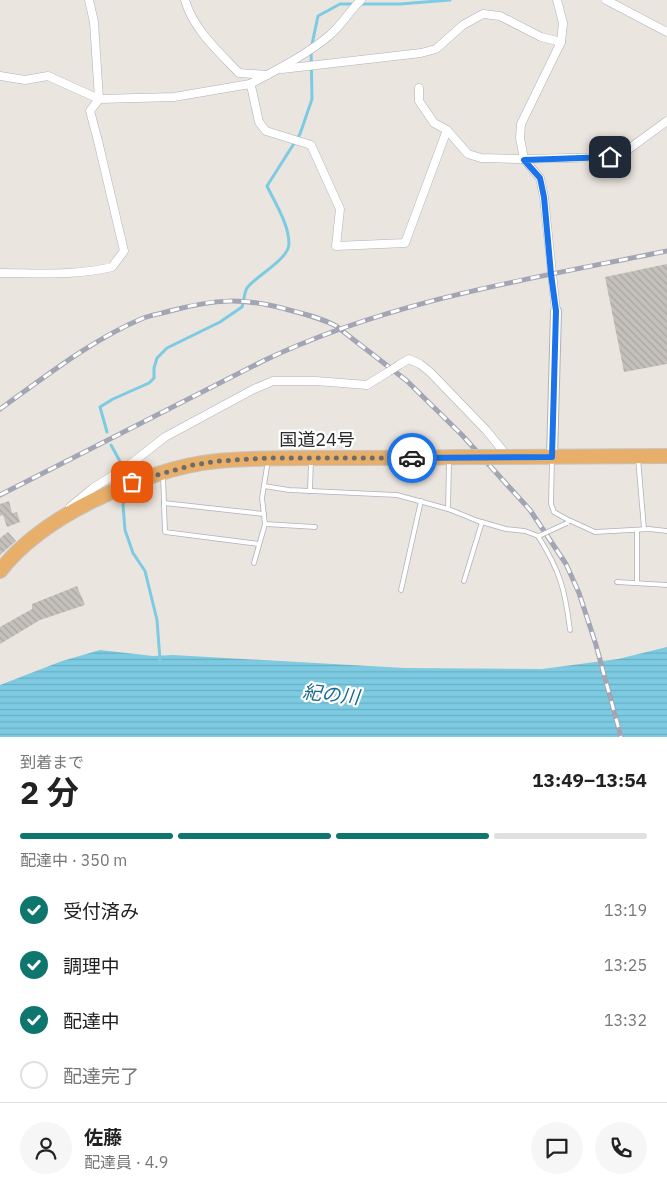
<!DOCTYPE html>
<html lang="ja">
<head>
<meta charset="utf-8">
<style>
	:root { --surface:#fff; --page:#f6f6f6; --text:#222; --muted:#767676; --line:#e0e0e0; --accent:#0f766e }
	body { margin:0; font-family:"IBM Plex Sans","Noto Sans JP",sans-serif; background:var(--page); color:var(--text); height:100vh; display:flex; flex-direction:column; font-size:19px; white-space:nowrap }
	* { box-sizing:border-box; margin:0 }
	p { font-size:16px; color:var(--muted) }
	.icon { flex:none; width:28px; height:28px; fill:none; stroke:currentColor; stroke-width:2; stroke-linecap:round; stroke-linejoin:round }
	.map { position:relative; height:737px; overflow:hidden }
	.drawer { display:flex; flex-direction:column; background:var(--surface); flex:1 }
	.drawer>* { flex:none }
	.pin { position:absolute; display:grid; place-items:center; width:42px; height:42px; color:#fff; margin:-21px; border-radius:10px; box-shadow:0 2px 8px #0006 }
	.courier { position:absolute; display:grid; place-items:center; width:50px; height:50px; margin:-25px; border:4px solid #1a73e8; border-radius:50%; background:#fff; color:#222; box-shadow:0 1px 6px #0007 }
	.summary em { font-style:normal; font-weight:700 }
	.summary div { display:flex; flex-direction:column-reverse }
	.summary { display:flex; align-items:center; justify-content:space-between; height:85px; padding:0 20px }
	h1 { font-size:32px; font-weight:700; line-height:38px }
	.bar { display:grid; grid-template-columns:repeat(4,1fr); gap:8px 5px; align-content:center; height:60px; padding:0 20px }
	.bar i { height:6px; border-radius:4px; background:var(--line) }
	.bar .current { background:var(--accent) }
	.bar p { grid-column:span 4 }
	.line { display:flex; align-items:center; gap:12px; padding:0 20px; border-top:1px solid var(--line) }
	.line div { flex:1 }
	.round { display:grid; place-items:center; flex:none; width:52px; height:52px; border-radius:26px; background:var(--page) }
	ol { padding:0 20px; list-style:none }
	li { display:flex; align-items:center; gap:15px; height:55px }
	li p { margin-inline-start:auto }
	li .icon { padding:5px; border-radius:50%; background:var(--accent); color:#fff; stroke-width:4 }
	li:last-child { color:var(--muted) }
	li i { width:28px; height:28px; border:2px solid var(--line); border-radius:50% }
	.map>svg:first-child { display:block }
	.water { fill:url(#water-rules) }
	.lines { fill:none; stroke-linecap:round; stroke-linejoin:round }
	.stream { stroke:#7ccbe2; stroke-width:3 }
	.building { fill:url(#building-back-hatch) }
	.service-casing { stroke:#afb1ba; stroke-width:5.5 }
	.minor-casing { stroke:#afb1ba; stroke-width:9 }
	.tertiary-casing { stroke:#afb1ba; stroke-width:12 }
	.trunk-casing { stroke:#c4c4c4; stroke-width:16 }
	.service { stroke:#fff; stroke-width:4 }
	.minor { stroke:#fff; stroke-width:8 }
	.tertiary { stroke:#fff; stroke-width:10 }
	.trunk { stroke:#e8af6a; stroke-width:14 }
	.rail-casing { stroke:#a2a5b3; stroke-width:5 }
	.rail { stroke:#fff; stroke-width:3; stroke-dasharray:9; stroke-linecap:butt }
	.service-bridge-casing { stroke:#afb1ba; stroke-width:5.5; stroke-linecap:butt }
	.minor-bridge-casing { stroke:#afb1ba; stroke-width:9; stroke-linecap:butt }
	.trunk-bridge-casing { stroke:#c4c4c4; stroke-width:16; stroke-linecap:butt }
	.service-bridge { stroke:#fff; stroke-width:4 }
	.minor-bridge { stroke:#fff; stroke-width:8 }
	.trunk-bridge { stroke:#e8af6a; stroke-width:14 }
	.done { stroke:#6e6c6a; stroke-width:5; stroke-dasharray:0 9 }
	.route { stroke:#1a73e8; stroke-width:6 }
	.labels { text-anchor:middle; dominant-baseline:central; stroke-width:4.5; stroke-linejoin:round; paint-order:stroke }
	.street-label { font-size:18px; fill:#2b2b2b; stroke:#fff }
	.water-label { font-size:19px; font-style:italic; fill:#1b6c8e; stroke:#fff }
</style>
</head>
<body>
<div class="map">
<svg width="667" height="737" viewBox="0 0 667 737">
	<defs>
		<pattern id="water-rules" width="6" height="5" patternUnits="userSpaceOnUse" patternTransform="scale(1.25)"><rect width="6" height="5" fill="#7ccbe2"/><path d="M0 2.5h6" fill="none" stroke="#6baec2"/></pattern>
		<pattern id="building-back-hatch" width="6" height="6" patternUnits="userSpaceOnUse" patternTransform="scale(1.25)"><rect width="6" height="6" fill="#c4c0ba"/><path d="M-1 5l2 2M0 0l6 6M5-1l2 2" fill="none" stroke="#a9a5a0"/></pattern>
	</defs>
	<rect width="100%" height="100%" fill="#ebe5df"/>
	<path class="water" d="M667,647v90h-667v-52l62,-24 38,-11 53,6 20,-1 231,13 138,1 76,-10z"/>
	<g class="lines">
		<g class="stream">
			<path d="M107,432l-7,-25 13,-8 36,-16 5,-5v-10l3,-10 10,-10 53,-26 22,-15c2,-6 2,-14 5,-19 10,-13 41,-28 42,-44 0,-20 -14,-41 -22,-58l33,-52 12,-35 -1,-50 7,-33 22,-12h60l50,-4"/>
			<path d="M111,445l16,29"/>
			<path d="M126,491l-3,14 2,25 8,23 12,18 12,49 3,40"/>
		</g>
	</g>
	<g class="building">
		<path d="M667,264v100l-43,8 -19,-95z"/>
		<path d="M9,501l3,12 5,-1 3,10 -13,5 -4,-12 -3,1v-12z"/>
		<path d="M8,532l8,9 -16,14v-17z"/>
		<path d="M77,586l8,19 -45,15 -40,24v-17l32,-18v-5z"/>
	</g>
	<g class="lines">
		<g class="service-casing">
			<g id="service">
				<path d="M638,458l6,71"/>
				<path d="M552,459l-1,45 3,8 16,9"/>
				<path d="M449,461l-1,48 30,12 28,8 19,2 13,5 3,-1"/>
				<path d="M163,475l2,57 94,12"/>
				<path d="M264,486l25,4 108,5 51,14"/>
				<path d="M310,491l1,-31"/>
				<path d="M164,503l100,11"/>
				<path d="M571,521l24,11 54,-3 18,2"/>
				<path d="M265,524l50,3"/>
				<path d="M538,536c22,35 27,53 32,94"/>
				<path d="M254,563l11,-39 -3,-26 6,-38"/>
				<path d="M464,581l18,-59"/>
				<path d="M617,582l50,3"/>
				<path d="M637,583v-53"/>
				<path d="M401,590l20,-89"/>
			</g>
		</g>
		<g class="minor-casing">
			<g id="minor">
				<path d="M185,0c8,29 34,52 54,73l28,2"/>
				<path d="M361,0c-11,10 -20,26 -31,35 -24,20 -53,35 -80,49l2,6 7,32 7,9 45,14 29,64 -4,37 69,-3 42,-113"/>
				<path d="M606,0l61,32"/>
				<path d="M282,69l139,-16 15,-4 27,-24 20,-11 17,2 41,21 20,5"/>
				<path d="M0,76l25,4 23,-4 51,23 75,-2 76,-13"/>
				<path d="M419,88v13l15,22 13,7 21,24 13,4 43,1 87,-2 11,-3 45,-33"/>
				<path d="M0,273c37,0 76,3 112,-6l12,-16 -26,-110 -8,-30 9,-12 -5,-77 -5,-22"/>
				<path d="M556,311l-12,-114 -4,-19 -16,-19 -4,-21 1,-14 40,-82 2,-19 -6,-23"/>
				<path d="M399,365l10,-6 11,5 10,8 56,58 22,27"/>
				<path d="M70,507l23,-19 35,-22 37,-29 89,-48 19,-8h43l51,4 21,-13"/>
			</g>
		</g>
		<g class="tertiary-casing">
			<path id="tertiary" d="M552,457l4,-146"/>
		</g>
		<g class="trunk-casing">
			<g id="trunk">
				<path d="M508,457l159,-1"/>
				<path d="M0,571c24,-31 58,-53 92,-70 40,-19 82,-36 126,-40 32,-3 64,-3 95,-3 49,0 99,0 148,-1"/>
			</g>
		</g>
		<use href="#service" class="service"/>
		<use href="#minor" class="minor"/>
		<use href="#tertiary" class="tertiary"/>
		<use href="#trunk" class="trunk"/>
		<g class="rail-casing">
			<g id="rail">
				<path d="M0,409c45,-32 90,-68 141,-90 9,-4 19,-5 29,-8 45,-12 73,-14 119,-1 16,4 32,8 47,16l71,55 55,54 68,75 36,54 13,29 17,52 25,92"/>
				<path d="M0,495l263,-134c127,-61 267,-82 404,-110"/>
			</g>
		</g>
		<use href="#rail" class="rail"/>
		<g class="service-bridge-casing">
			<path id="service-bridge" d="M541,535l26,-12"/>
		</g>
		<g class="minor-bridge-casing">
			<path id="minor-bridge" d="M388,372l11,-7"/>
		</g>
		<g class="trunk-bridge-casing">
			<path id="trunk-bridge" d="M461,457h47"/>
		</g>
		<use href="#service-bridge" class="service-bridge"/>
		<use href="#minor-bridge" class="minor-bridge"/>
		<use href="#trunk-bridge" class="trunk-bridge"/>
	</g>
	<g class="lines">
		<path class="done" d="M132,482l61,-17 25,-4 50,-3h144"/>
		<path class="route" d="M412,458l140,-1 4,-146 -5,-37 -7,-77 -4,-19 -16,-18 86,-3"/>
	</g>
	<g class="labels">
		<g class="street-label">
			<text x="317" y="439">国道24号</text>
		</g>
		<g class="water-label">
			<text transform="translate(331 694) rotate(6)">紀の川</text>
		</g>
	</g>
</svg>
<div class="pin" style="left:132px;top:482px;background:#ea580c"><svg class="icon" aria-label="bag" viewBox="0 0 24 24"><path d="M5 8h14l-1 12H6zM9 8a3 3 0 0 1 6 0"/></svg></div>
<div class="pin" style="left:610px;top:157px;background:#1f2937"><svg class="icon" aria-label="home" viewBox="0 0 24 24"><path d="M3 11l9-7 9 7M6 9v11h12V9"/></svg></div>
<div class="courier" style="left:412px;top:458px"><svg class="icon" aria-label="car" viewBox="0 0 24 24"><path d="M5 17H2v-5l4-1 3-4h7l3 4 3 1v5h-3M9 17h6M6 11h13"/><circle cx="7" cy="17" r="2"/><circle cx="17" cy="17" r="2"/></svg></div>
</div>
<section class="drawer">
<div class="summary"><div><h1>2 分</h1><p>到着まで</p></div><em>13:49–13:54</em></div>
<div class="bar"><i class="current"></i><i class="current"></i><i class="current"></i><i></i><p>配達中 · 350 m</p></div>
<ol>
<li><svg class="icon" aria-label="check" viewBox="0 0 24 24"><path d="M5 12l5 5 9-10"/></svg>受付済み<p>13:19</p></li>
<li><svg class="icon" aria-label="check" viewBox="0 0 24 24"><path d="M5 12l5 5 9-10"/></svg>調理中<p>13:25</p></li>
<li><svg class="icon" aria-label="check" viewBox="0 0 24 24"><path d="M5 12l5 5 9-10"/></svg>配達中<p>13:32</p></li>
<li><i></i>配達完了</li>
</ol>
<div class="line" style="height:90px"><a class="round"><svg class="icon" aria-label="person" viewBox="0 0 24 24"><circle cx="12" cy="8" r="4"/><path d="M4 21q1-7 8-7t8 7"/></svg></a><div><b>佐藤</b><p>配達員 · 4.9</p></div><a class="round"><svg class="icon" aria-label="chat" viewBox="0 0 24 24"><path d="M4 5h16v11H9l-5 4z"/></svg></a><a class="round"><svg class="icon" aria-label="phone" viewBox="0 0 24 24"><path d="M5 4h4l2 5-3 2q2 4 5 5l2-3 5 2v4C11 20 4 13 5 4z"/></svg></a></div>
</section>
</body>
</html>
